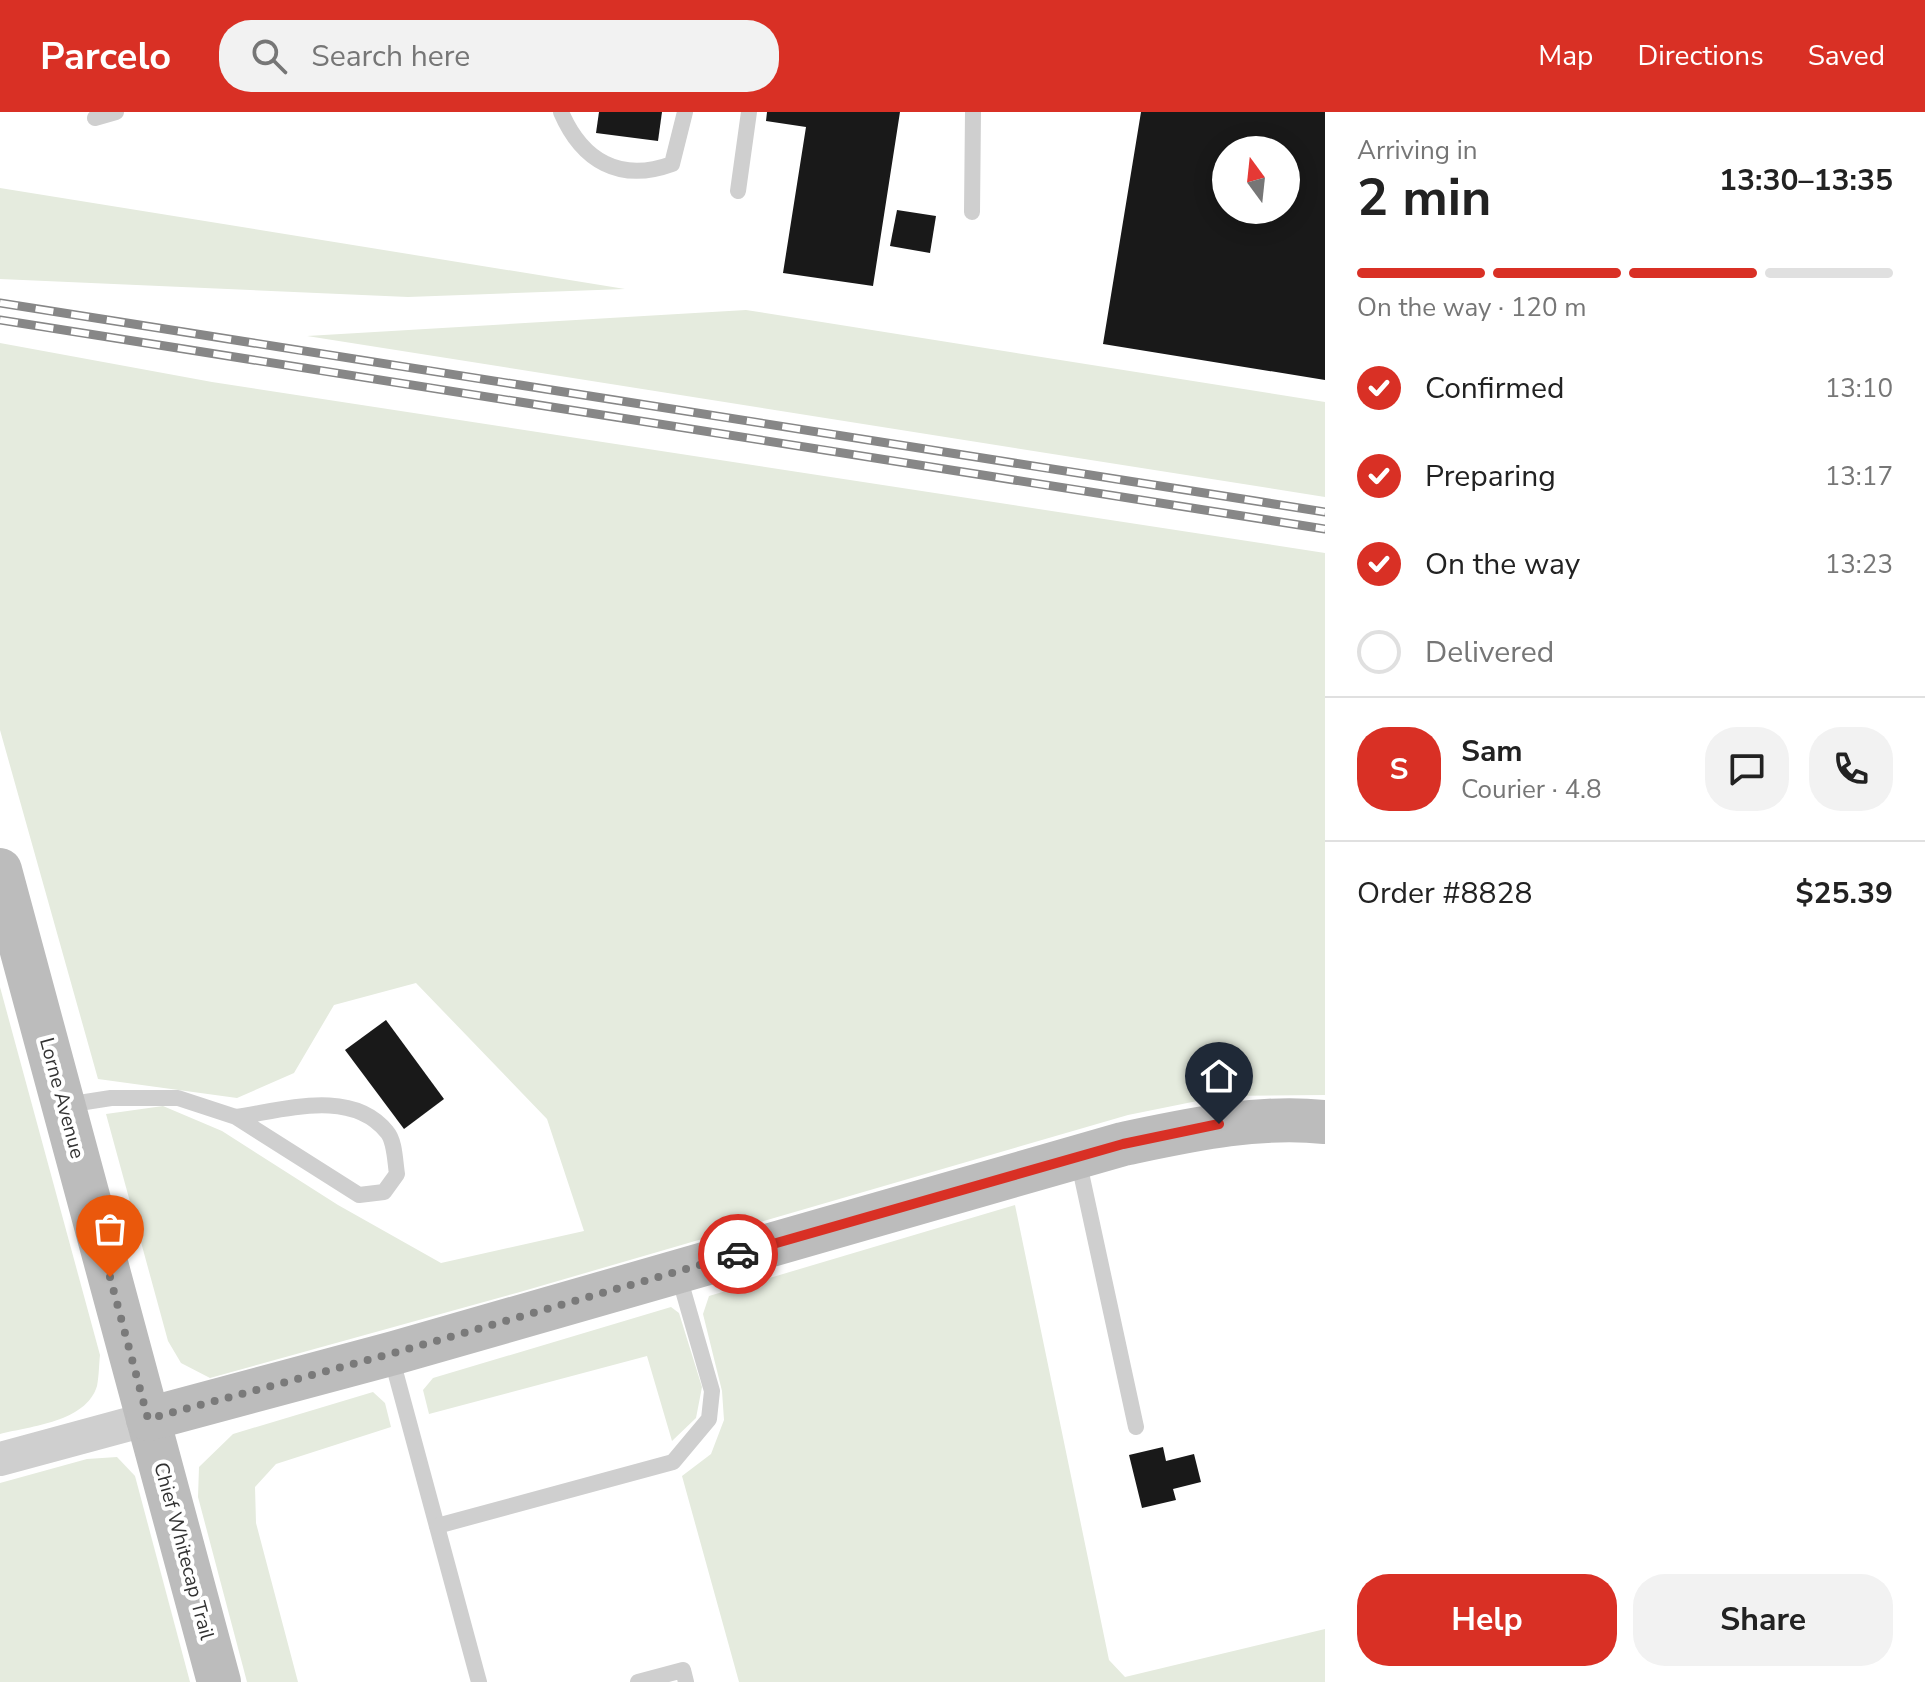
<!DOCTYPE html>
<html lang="en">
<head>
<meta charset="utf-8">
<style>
	:root { --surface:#fff; --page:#f2f2f2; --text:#222; --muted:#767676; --line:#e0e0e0; --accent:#d93025 }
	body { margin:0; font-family:"Nunito Sans",sans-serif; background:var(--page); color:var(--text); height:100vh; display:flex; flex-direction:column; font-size:30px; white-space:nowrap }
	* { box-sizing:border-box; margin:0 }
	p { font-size:26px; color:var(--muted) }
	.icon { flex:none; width:44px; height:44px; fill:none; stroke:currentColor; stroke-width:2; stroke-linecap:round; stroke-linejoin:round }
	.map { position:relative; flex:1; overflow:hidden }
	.side { display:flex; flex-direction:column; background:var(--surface); width:600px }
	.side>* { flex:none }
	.needle { width:52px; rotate:345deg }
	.buttons { position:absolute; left:1212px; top:24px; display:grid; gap:16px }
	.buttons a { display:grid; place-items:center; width:88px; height:88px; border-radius:50%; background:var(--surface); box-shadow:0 4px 20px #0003; font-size:40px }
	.pin { position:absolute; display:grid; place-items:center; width:68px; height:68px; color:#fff; margin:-82px -34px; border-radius:50% 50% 50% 0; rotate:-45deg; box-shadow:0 0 8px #0007 }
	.pin .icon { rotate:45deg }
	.courier { position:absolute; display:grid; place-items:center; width:80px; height:80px; margin:-40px; border:6px solid #d93025; border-radius:50%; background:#fff; color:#222; box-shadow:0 2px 10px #0007 }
	.headline em { font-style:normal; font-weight:700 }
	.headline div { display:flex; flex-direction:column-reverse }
	.headline { display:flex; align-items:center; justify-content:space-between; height:136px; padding:0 32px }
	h1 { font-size:52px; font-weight:700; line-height:60px }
	.bar { display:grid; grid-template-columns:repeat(4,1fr); gap:12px 8px; align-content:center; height:96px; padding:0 32px }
	.bar i { height:10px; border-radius:6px; background:var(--line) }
	.bar .current { background:var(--accent) }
	.bar p { grid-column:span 4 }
	.line { display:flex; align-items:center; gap:20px; padding:0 32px; border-top:2px solid var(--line) }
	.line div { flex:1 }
	.round { display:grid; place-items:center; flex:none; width:84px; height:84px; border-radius:32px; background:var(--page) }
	ol { padding:0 32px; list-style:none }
	li { display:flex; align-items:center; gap:24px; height:88px }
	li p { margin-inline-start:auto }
	li .icon { padding:8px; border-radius:50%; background:var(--accent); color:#fff; stroke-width:4 }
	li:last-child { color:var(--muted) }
	li i { width:44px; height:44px; border:4px solid var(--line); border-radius:50% }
	.cta { display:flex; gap:16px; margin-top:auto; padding:16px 32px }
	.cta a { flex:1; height:92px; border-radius:32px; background:var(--accent); color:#fff; font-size:32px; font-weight:700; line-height:92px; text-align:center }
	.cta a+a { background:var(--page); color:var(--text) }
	header { display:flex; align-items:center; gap:48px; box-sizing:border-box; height:112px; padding:0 40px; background:var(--accent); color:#fff }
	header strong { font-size:38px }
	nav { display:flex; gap:44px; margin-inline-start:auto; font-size:28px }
	.search { width:560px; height:72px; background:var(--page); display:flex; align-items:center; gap:20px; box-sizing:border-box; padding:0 28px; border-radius:32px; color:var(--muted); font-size:30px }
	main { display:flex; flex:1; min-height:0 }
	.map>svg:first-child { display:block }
	.green { fill:#e5ebde }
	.building { fill:#191919; fill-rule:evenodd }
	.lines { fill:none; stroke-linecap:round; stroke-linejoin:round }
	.lane { stroke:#cfcfcf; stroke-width:16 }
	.street { stroke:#cfcfcf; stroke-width:34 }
	.secondary { stroke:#bcbcbc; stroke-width:44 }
	.rail-casing { stroke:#878787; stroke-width:9 }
	.rail { stroke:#fff; stroke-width:6; stroke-dasharray:18; stroke-linecap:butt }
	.done { stroke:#7a7a7a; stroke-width:8; stroke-dasharray:0 14.4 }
	.route { stroke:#d93025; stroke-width:10 }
	.labels { text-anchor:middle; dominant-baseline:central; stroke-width:8; stroke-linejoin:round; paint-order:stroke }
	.street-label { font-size:20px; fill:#323232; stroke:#fff }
</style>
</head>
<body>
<header>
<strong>Parcelo</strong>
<div class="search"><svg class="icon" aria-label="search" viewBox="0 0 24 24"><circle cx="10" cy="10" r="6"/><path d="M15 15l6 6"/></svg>Search here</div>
<nav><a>Map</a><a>Directions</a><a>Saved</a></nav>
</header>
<main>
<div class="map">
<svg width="1325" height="1570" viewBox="0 0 1325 1570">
	<rect width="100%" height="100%" fill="#fff"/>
	<g class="green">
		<path d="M0,76l625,101 -217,8 -408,-18z"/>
		<path d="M746,198l579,92v95l-1018,-161z"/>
		<path d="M0,231l212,39 1113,171v542l-103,1 -94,19 -608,177 -310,86 -29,-15 -13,-22 -62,-227 57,-8 59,25 116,74 103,58 143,-32 -37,-112 -131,-136 -82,22 -40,68 -57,25 -139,-19 -98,-349z"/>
		<path d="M0,875l100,368c-1,9 -1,21 -3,31 -11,36 -66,40 -97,48z"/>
		<path d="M1015,1093l94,455 16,17 200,-48v53h-586l-57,-206 29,-22 13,-34 -2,-29 -19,-77 6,-18z"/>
		<path d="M671,1195l8,6 23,74 -6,31 -24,23 -25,-85 -218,58 -6,-24 10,-12z"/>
		<path d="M373,1280l12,11 6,24 -115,37 -21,23 1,36 42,159h-51l-49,-185 1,-30 34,-33z"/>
		<path d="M117,1345l18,19 55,206h-190v-199l87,-24z"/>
	</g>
	<g class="building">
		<path d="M599,0h63l-4,29 -62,-8z"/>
		<path d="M767,0h133l-27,174 -90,-13 23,-146 -40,-6z"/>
		<path d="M1141,0h184v268l-222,-36zM1226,38h60v60h-60z"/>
		<path d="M897,98l39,6 -6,37 -40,-7z"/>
		<path d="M386,908l58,79 -40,30 -59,-79z"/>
		<path d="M1163,1335l3,14 28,-7 7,28 -28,7 3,11 -34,8 -13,-53z"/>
	</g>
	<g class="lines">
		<g class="lane">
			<path d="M561,0c21,49 59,71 111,52l13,-52"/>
			<path d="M95,6l21,-6"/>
			<path d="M738,79l11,-79"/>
			<path d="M972,100l1,-100"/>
			<path d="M66,993l45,-7h67l58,19 123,78 25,-3 13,-18c-2,-12 -2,-33 -10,-42 -35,-44 -103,-22 -151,-15"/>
			<path d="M1078,1047l58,268"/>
			<path d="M391,1244l88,326"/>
			<path d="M437,1414l236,-64 36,-43 3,-28 -34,-118"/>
			<path d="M638,1570l45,-12 3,12"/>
		</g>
		<path class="street" d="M0,1347l148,-40"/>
		<g class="secondary">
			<path d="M0,758l219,812"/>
			<path d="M148,1307l246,-66 729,-209c67,-14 133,-29 202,-22"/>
		</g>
		<g class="rail-casing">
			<g id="rail">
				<path d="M0,191l1325,209"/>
				<path d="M0,208l1325,209"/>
			</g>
		</g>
		<use href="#rail" class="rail"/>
	</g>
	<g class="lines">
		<path class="done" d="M110,1165l38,142 246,-66 344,-99"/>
		<path class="route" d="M738,1142l385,-110 96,-20"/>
	</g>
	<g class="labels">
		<g class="street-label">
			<text transform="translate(62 986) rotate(75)">Lorne Avenue</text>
			<text transform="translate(184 1439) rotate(75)">Chief Whitecap Trail</text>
		</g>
	</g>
</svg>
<div class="buttons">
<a><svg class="needle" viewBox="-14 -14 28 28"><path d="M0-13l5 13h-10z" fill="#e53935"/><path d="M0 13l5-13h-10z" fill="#767676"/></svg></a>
</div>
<div class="pin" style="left:110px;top:1165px;background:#ea580c"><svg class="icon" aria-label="bag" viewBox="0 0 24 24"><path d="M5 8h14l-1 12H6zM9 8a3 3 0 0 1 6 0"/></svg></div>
<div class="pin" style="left:1219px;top:1012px;background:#1f2937"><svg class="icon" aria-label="home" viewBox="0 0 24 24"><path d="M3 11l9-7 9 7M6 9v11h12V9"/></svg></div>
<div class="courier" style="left:738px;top:1142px"><svg class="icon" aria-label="car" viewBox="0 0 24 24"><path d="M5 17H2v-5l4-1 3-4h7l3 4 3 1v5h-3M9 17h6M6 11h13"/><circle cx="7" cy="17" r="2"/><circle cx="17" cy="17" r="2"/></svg></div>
</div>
<section class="side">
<div class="headline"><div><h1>2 min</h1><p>Arriving in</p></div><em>13:30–13:35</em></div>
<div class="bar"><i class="current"></i><i class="current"></i><i class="current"></i><i></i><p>On the way · 120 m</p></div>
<ol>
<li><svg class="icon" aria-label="check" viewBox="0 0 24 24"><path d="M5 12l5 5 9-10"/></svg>Confirmed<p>13:10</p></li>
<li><svg class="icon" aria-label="check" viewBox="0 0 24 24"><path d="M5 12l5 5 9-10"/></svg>Preparing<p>13:17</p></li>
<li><svg class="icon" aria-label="check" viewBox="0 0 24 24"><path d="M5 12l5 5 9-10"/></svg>On the way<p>13:23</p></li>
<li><i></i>Delivered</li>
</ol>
<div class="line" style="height:144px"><b class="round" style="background:var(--accent);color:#fff">S</b><div><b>Sam</b><p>Courier · 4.8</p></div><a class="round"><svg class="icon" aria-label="chat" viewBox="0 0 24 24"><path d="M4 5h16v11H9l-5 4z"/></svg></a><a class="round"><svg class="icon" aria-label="phone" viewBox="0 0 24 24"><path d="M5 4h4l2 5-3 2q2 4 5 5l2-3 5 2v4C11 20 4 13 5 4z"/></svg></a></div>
<div class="line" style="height:104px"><div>Order #8828</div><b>$25.39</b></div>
<div class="cta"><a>Help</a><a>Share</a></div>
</section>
</main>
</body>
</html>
